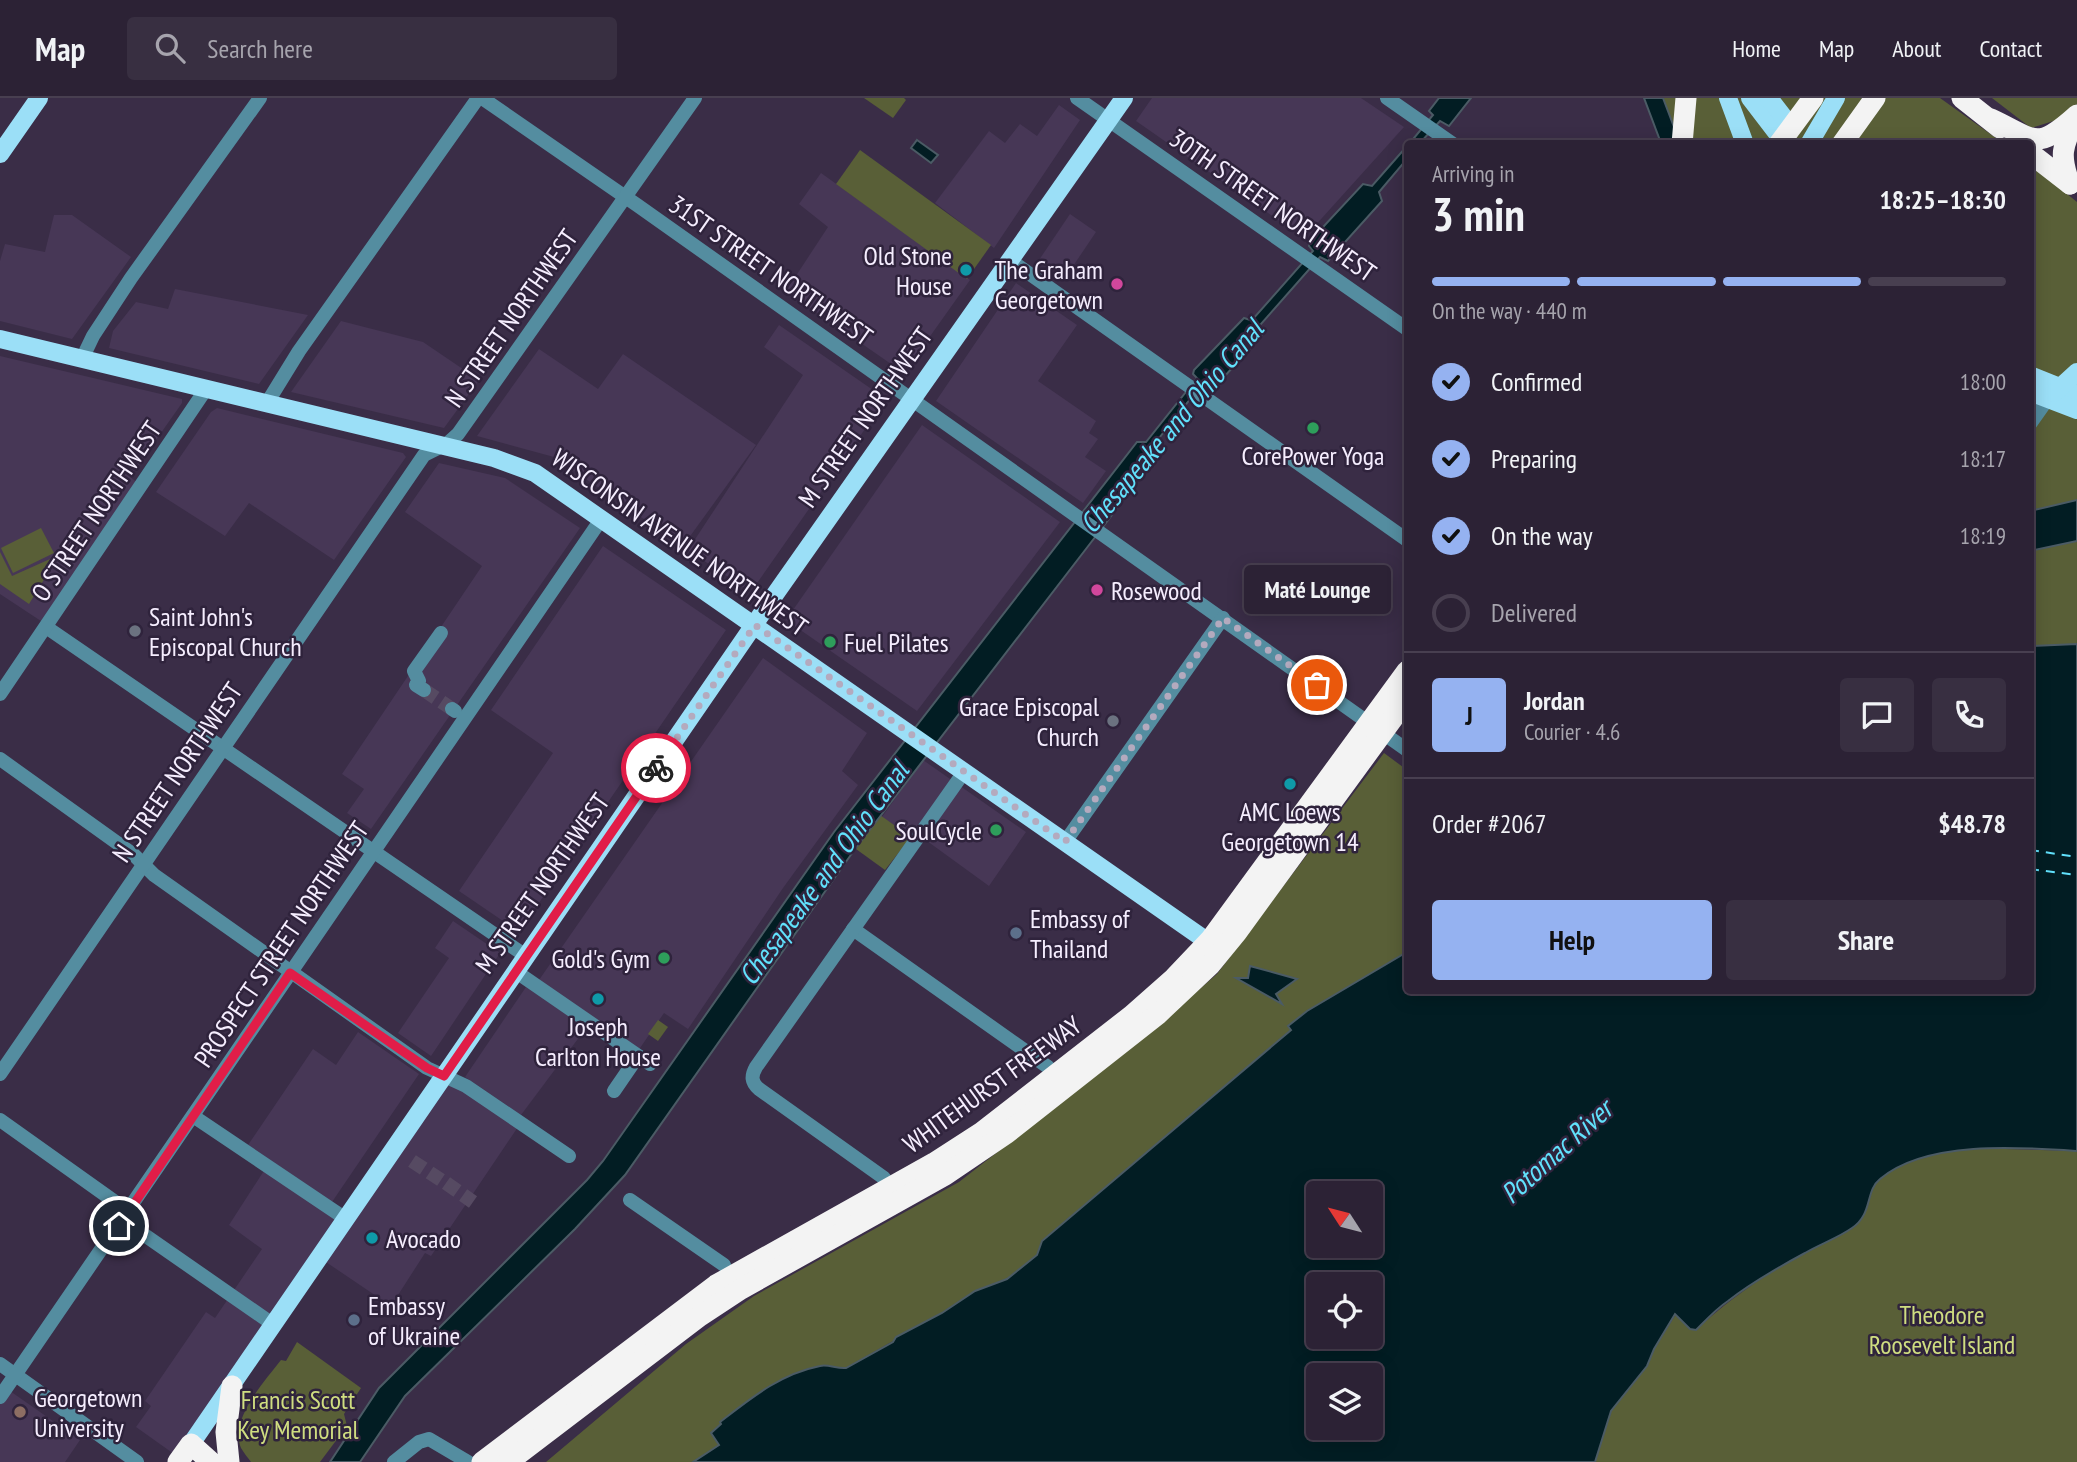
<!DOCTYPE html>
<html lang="en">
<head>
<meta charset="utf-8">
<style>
	:root { --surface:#2c2235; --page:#382f41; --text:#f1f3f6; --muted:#a6a4ad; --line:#483f50; --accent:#95b2f1 }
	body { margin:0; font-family:"PT Sans Narrow",sans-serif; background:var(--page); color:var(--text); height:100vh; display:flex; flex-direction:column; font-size:26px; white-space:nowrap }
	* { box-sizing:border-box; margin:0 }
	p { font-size:23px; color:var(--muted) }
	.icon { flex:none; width:38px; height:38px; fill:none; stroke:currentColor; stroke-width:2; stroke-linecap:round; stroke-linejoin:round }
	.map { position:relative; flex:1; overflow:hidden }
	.details { position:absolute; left:1404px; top:42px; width:630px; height:854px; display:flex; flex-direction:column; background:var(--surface); border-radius:7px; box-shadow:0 4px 18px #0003,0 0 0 2px var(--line) }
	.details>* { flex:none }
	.needle { width:46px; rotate:306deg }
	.buttons { position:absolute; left:1306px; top:1083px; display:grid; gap:14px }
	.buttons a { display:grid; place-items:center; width:77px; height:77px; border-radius:7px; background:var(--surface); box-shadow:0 4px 18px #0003,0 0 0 2px var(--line); font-size:35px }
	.pin { position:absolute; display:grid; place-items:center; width:60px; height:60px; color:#fff; margin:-30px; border:4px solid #fff; border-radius:50%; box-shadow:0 2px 7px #0007 }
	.courier { position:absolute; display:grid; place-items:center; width:70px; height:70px; margin:-35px; border:5px solid #e11d48; border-radius:50%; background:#fff; color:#222; box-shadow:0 2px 9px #0007 }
	.bubble { position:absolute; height:49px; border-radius:7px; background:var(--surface); box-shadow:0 4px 18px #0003,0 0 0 2px var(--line); font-size:23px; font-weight:700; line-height:49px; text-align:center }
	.headline em { font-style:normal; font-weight:700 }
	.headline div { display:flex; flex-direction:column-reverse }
	.headline { display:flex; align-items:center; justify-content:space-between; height:119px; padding:0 28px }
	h1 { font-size:46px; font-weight:700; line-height:52px }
	.bar { display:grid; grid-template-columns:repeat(4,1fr); gap:10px 7px; align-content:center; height:84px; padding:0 28px }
	.bar i { height:9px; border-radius:5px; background:var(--line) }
	.bar .on { background:var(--accent) }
	.bar p { grid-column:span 4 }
	.line { display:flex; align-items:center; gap:18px; padding:0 28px; border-top:2px solid var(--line) }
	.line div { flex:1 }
	.round { display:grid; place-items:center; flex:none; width:74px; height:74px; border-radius:7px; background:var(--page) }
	ol { padding:0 28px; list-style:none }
	li { display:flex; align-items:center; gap:21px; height:77px }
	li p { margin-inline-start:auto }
	li .icon { padding:7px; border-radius:50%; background:var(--accent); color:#111; stroke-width:4 }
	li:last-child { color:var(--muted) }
	li i { width:38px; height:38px; border:4px solid var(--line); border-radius:50% }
	.cta { display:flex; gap:14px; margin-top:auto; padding:14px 28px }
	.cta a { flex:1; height:80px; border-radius:7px; background:var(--accent); color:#111; font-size:28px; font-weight:700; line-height:80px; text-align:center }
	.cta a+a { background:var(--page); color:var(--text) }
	header { display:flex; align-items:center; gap:42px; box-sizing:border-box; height:98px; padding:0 35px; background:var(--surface); border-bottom:2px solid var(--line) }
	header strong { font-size:33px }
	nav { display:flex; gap:38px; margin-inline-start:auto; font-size:24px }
	.search { width:490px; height:63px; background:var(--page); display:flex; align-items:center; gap:18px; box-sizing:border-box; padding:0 24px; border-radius:7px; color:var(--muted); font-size:26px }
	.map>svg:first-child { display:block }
	.built { fill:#473756 }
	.green { fill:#595f37 }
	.water { fill:#021d23; stroke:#4b5b65; stroke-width:2; fill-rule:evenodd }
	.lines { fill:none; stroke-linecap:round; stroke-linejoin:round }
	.ferry { stroke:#61e1fc; stroke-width:2; stroke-dasharray:9 7; stroke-linecap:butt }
	.minor-tunnel { stroke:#564a62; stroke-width:14; stroke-dasharray:14 7; stroke-linecap:butt }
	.minor { stroke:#548da0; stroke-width:14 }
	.major { stroke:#9bdff7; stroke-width:18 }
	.highway { stroke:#f3f3f3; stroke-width:21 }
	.done { stroke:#b4aabe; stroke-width:7; stroke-dasharray:0 12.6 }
	.route { stroke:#e11d48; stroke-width:9 }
	.culture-dot { fill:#0f9aa8; stroke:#2f233c; stroke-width:2.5 }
	.hotel-dot { fill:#d1479c; stroke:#2f233c; stroke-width:2.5 }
	.leisure-dot { fill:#2e9e5b; stroke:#2f233c; stroke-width:2.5 }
	.worship-dot { fill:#6b7280; stroke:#2f233c; stroke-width:2.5 }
	.service-dot { fill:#5c6f8a; stroke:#2f233c; stroke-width:2.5 }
	.education-dot { fill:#8d6e63; stroke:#2f233c; stroke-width:2.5 }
	.labels { text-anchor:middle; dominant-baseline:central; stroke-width:5; stroke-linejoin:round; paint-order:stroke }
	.street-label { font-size:26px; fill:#f5edfe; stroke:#2f233c }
	.poi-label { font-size:26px; fill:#f5edfe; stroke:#2f233c; text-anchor:start }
	.park-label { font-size:26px; fill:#cfdd80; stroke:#2f233c }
	.water-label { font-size:28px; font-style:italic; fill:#61e1fc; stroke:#2f233c }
</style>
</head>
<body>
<header>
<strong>Map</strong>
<div class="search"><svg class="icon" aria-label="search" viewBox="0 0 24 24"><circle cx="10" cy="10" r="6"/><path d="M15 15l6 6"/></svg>Search here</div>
<nav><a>Home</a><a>Map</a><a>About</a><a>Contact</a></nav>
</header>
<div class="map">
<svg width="2077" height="1364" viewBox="0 0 2077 1364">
	<rect width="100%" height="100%" fill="#3a2d47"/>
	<g class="built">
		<path d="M1152,0h209l43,29 -100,111 -168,-117z"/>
		<path d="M1059,7l21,15 -86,128 -59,-45 54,-72 16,12 15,-19 17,12z"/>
		<path d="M821,75l149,107 -66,93 -118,-82 42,-64 -29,-23z"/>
		<path d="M1070,116l26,18 -31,46 -26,-18z"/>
		<path d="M54,117h18l59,42 -59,82 -72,-18v-60l5,-17 40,8z"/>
		<path d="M1016,185l61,42 -39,56 58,40 -7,12 9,6 -13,18 21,14 -23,32 -147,-102z"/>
		<path d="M175,191l133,26 -49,69 -150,-36 4,-17 23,-29 32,7z"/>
		<path d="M341,223l82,21 56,38 -35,48 -153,-36z"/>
		<path d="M779,227l107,74 -131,187 -9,3 -58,-39 115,-175 -39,-28z"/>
		<path d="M539,251l59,40 25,-35 133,91 -73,101 -129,-89 -77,-21z"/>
		<path d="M0,258l182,43v4l-52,74 12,9 -95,139 -47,-31z"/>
		<path d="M217,310l186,45 3,4 -72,103 -85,-57 -24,33 -69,-44 55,-80z"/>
		<path d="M922,327l138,97 -143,189 -131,-91z"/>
		<path d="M439,365l66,15 75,50 -209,301 -24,-16 17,-24 -22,-15 140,-208 -77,-54z"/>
		<path d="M603,448l123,84 -207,302 -60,-41 94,-138 -62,-43z"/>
		<path d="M763,560l104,75 -25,38 16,14 -75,103 -95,141 -24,-16 -26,38 -99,-71z"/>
		<path d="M923,662l103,72 -37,54 -73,-53 -4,5 -30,-21z"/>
		<path d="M453,823l47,32 -69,103 -33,-23 51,-75 -14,-10z"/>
		<path d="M526,889l60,41 -65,87 -56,-38z"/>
		<path d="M358,934l61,42 -87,128 -84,-57 65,-96 23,16z"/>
		<path d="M444,978l76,48 -89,132 -6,-3 -34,53 -71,-48 -139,201 -45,-32 15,-21 -6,-5 61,-89 9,6 47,-69 -33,-24 38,-59 79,53z"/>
		<path d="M0,1286l80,56 -15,22h-65z"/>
	</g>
	<g class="green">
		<path d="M864,0h40l2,2 -13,18z"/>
		<path d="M1663,0h277l63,45h-323z"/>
		<path d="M1992,0h85v6l-11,13 -35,11z"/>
		<path d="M860,52l131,95 -24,34 -131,-95z"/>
		<path d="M2030,66l47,38v298l-47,11z"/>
		<path d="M41,430l13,25 -41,20 -12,-25z"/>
		<path d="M2077,443v103l-47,2v-95z"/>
		<path d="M0,454l12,24 47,-21 -30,49 -29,-20z"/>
		<path d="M1384,655l23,17v182l-100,59 -19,15 4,3 -250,212 -5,14 -30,24 -32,12 -33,22 -45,24 -4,4 -47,27 -7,1 -16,-4 -101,59 -3,21 -26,17h-147l140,-118 68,-48 205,-114 172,-134 86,-74z"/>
		<path d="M880,717l31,22 -26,33 -29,-21z"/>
		<path d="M658,922l10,7 -10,14 -10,-7z"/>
		<path d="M1967,1050l110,3v311h-482l16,-51 36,-45 7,-17 22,-35 20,16c33,-31 70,-56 109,-78 16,-8 34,-14 48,-24 15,-11 13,-23 19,-38 9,-26 70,-38 95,-42z"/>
		<path d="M297,1244l64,46 -17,26 3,12 -27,36h-69c-3,-4 -7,-9 -10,-14 -12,-29 24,-67 40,-88l5,1z"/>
	</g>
	<g class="water">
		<path d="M1439,0h32l-22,28 -9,-5 -20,22 -11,1 24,-29 -4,-4z"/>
		<path d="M1644,0h19l17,45h-19z"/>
		<path d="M917,42l21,15 -7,8 -20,-15z"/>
		<path d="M1407,48v13l-28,33 3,9 -54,60 -8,-4 -60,68 -2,3 5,4 -1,3 -48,53 -11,-5 -51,64 3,8 -46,64 -254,330 -230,326 -50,54 -170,167 -45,66h-30l49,-74 208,-208 16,-19 231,-329 303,-390h9l51,-64 -4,-4 1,-4 50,-52 6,2 3,-1 60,-68 -4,-5 1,-5 53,-57 9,2z"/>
		<path d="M2077,402v41l-47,10v-40z"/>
		<path d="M2077,546v507c-57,-4 -151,-11 -197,28 -15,12 -7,35 -28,49 -14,10 -32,16 -47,25 -26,14 -54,30 -77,48 -12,8 -22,19 -32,29l-6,-1 -15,-15 -21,35 -7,17 -36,45 -16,51h-902l26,-17 -8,-12 10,-9 -1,-2c31,-24 60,-48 100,-56 8,-2 17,3 26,2l47,-26 3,-5 46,-24 33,-22 32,-12 30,-24 5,-14 249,-211 -3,-4 19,-15 100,-59v38h623v-344zM1318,1096h52v52h-52zM1318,1186h52v53h-52zM1318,1278h52v52h-52z"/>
		<path d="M1250,868l47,13 -21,15 6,10 -46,-26h12z"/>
	</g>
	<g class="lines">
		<g class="ferry">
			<path d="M2030,752l47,7"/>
			<path d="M2030,771l47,6"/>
		</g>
		<g class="minor-tunnel">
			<path d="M424,592l28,19"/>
			<path d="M412,1063l29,19"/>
			<path d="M446,1085l27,19"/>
		</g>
		<g class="minor">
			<path d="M482,0l155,107 770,545"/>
			<path d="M1077,0l330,231"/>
			<path d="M1387,0l66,46"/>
			<path d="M1010,162l397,280"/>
			<path d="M82,261l11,-23 38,-58 129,-180"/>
			<path d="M267,305l32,-52 179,-253"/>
			<path d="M2030,326l17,-24"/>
			<path d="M46,529l480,329"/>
			<path d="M424,592l-8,-5 3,-4 -5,-10 27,-38"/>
			<path d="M0,596l206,-305"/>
			<path d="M452,611l3,2"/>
			<path d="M0,661l134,96 20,20 273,193 39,18 103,70"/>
			<path d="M1065,744l158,-224"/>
			<path d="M853,831l195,138"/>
			<path d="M515,873l135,93"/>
			<path d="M0,976l424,-619 24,-12 10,-9 237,-336"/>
			<path d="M614,993l24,-35"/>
			<path d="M193,1018l153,103"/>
			<path d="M0,1022l118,84 15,23 141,98"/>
			<path d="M884,1080l-125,-89c-8,-7 -8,-13 -3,-22l208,-295"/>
			<path d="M630,1102l94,65"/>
			<path d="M0,1266l137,98"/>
			<path d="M0,1299l602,-879"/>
			<path d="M394,1364l25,-20 10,-3 39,23"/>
		</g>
		<g class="major">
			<path d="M1728,0l17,46"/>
			<path d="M1750,0l26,34"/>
			<path d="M1769,0l17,22"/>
			<path d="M1809,46l27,-46"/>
			<path d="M0,56l39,-56"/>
			<path d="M0,241l494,119 41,15 679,473 4,-5"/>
			<path d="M2030,277l47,19"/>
			<path d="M2030,294l47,18"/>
			<path d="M2054,295l23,-21"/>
			<path d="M191,1346l578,-841 355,-505"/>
		</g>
		<g class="highway">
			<path d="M1962,0l38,30"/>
			<path d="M1991,21c45,21 45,33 86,-4"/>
			<path d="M1682,46l4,-46"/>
			<path d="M1779,46l34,-46"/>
			<path d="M1842,46l33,-46"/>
			<path d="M2030,55l40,31"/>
			<path d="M2070,86c-11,-28 -8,-38 5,-64"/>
			<path d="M178,1364l13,-18 20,18"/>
			<path d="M229,1364l-3,-30 6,-46"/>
			<path d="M482,1364l234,-177 218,-122 48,-31 149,-116 43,-38 37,-39 196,-268"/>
			<path d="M508,1364l192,-146 41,-27 204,-114 62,-42 150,-118 53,-50 27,-33 170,-233"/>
		</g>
	</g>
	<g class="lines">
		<path class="done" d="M656,670l99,-143 310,217 158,-224 94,67"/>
		<path class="route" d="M119,1128l171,-253 137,95 17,8 212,-308"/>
	</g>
	<g class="culture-dot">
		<circle cx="966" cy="172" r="7"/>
		<circle cx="1290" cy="686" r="7"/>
		<circle cx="598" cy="901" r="7"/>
		<circle cx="372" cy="1140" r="7"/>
	</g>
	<g class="hotel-dot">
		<circle cx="1117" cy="186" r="7"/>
		<circle cx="1097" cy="492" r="7"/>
	</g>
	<g class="leisure-dot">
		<circle cx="1313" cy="330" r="7"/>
		<circle cx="830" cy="544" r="7"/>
		<circle cx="996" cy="732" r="7"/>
		<circle cx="664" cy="860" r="7"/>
	</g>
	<g class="worship-dot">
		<circle cx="135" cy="533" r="7"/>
		<circle cx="1113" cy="623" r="7"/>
	</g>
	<g class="service-dot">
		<circle cx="1016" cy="835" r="7"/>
		<circle cx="354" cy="1222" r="7"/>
	</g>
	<circle class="education-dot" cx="20" cy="1314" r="7"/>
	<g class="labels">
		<g class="street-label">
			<text transform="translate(1273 107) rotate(35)">30TH STREET NORTHWEST</text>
			<text transform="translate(771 172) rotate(35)">31ST STREET NORTHWEST</text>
			<text transform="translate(511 220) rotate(-55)">N STREET NORTHWEST</text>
			<text transform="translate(865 319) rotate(-55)">M STREET NORTHWEST</text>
			<text transform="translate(96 413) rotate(-56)">O STREET NORTHWEST</text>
			<text transform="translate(680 444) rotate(35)">WISCONSIN AVENUE NORTHWEST</text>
			<text transform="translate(177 674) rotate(-56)">N STREET NORTHWEST</text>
			<text transform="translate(542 785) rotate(-55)">M STREET NORTHWEST</text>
			<text transform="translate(281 846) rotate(-56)">PROSPECT STREET NORTHWEST</text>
			<text transform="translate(992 986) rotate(-36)">WHITEHURST FREEWAY</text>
		</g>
		<g class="poi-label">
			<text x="952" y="157" text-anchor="end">Old Stone<tspan x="952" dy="30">House</tspan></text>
			<text x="1103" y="171" text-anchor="end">The Graham<tspan x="1103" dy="30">Georgetown</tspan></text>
			<text x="1313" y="357" text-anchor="middle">CorePower Yoga</text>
			<text x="1111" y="492">Rosewood</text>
			<text x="149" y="518">Saint John's<tspan x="149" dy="30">Episcopal Church</tspan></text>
			<text x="844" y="544">Fuel Pilates</text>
			<text x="1099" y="608" text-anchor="end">Grace Episcopal<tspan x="1099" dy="30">Church</tspan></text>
			<text x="1290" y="713" text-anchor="middle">AMC Loews<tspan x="1290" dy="30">Georgetown 14</tspan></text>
			<text x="982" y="732" text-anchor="end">SoulCycle</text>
			<text x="1030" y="820">Embassy of<tspan x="1030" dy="30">Thailand</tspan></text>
			<text x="650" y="860" text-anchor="end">Gold's Gym</text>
			<text x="598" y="928" text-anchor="middle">Joseph<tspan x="598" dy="30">Carlton House</tspan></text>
			<text x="386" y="1140">Avocado</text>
			<text x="368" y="1207">Embassy<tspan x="368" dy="30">of Ukraine</tspan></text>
			<text x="34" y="1299">Georgetown<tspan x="34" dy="30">University</tspan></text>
		</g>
		<g class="park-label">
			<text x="1942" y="1216">Theodore<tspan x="1942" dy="30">Roosevelt Island</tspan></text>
			<text x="298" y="1301">Francis Scott<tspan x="298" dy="30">Key Memorial</tspan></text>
		</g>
		<g class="water-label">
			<text transform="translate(1171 328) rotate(-50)">Chesapeake and Ohio Canal</text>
			<text transform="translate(823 775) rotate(-54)">Chesapeake and Ohio Canal</text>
			<text transform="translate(1556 1053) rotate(-42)">Potomac River</text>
		</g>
	</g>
</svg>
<div class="buttons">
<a><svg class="needle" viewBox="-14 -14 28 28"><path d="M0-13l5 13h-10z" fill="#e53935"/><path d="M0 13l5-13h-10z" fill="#a6a4ad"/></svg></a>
<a><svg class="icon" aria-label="locate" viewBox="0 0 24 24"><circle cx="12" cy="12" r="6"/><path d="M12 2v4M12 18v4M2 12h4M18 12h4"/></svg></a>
<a><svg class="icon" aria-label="layers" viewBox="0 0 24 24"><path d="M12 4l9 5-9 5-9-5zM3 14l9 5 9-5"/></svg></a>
</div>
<div class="pin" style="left:1317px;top:587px;background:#ea580c"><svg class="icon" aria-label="bag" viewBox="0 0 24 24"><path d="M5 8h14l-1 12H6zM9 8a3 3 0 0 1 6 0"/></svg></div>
<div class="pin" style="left:119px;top:1128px;background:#1f2937"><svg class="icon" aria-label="home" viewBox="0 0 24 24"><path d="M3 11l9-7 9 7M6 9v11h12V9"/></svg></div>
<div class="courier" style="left:656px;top:670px"><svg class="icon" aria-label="bike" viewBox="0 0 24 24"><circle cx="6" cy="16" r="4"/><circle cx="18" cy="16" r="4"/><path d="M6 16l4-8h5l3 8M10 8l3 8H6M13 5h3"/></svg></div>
<div class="bubble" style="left:1244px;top:467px;width:147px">Maté Lounge</div>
<section class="details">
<div class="headline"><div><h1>3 min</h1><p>Arriving in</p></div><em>18:25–18:30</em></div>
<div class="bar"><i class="on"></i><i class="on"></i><i class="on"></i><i></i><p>On the way · 440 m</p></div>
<ol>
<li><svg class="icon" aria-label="check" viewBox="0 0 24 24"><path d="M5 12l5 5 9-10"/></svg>Confirmed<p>18:00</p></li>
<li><svg class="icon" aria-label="check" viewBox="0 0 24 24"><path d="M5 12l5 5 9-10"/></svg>Preparing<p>18:17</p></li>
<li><svg class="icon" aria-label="check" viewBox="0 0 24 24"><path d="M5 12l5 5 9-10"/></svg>On the way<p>18:19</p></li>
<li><i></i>Delivered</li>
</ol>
<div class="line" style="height:126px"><b class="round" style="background:var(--accent);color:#111">J</b><div><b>Jordan</b><p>Courier · 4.6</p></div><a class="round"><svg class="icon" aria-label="chat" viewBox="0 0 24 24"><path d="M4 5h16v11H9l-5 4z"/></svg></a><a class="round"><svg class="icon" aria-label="phone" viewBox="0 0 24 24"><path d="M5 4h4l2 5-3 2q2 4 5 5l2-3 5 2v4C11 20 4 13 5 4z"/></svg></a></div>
<div class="line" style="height:91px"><div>Order #2067</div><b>$48.78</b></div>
<div class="cta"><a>Help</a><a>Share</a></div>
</section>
</div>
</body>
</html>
